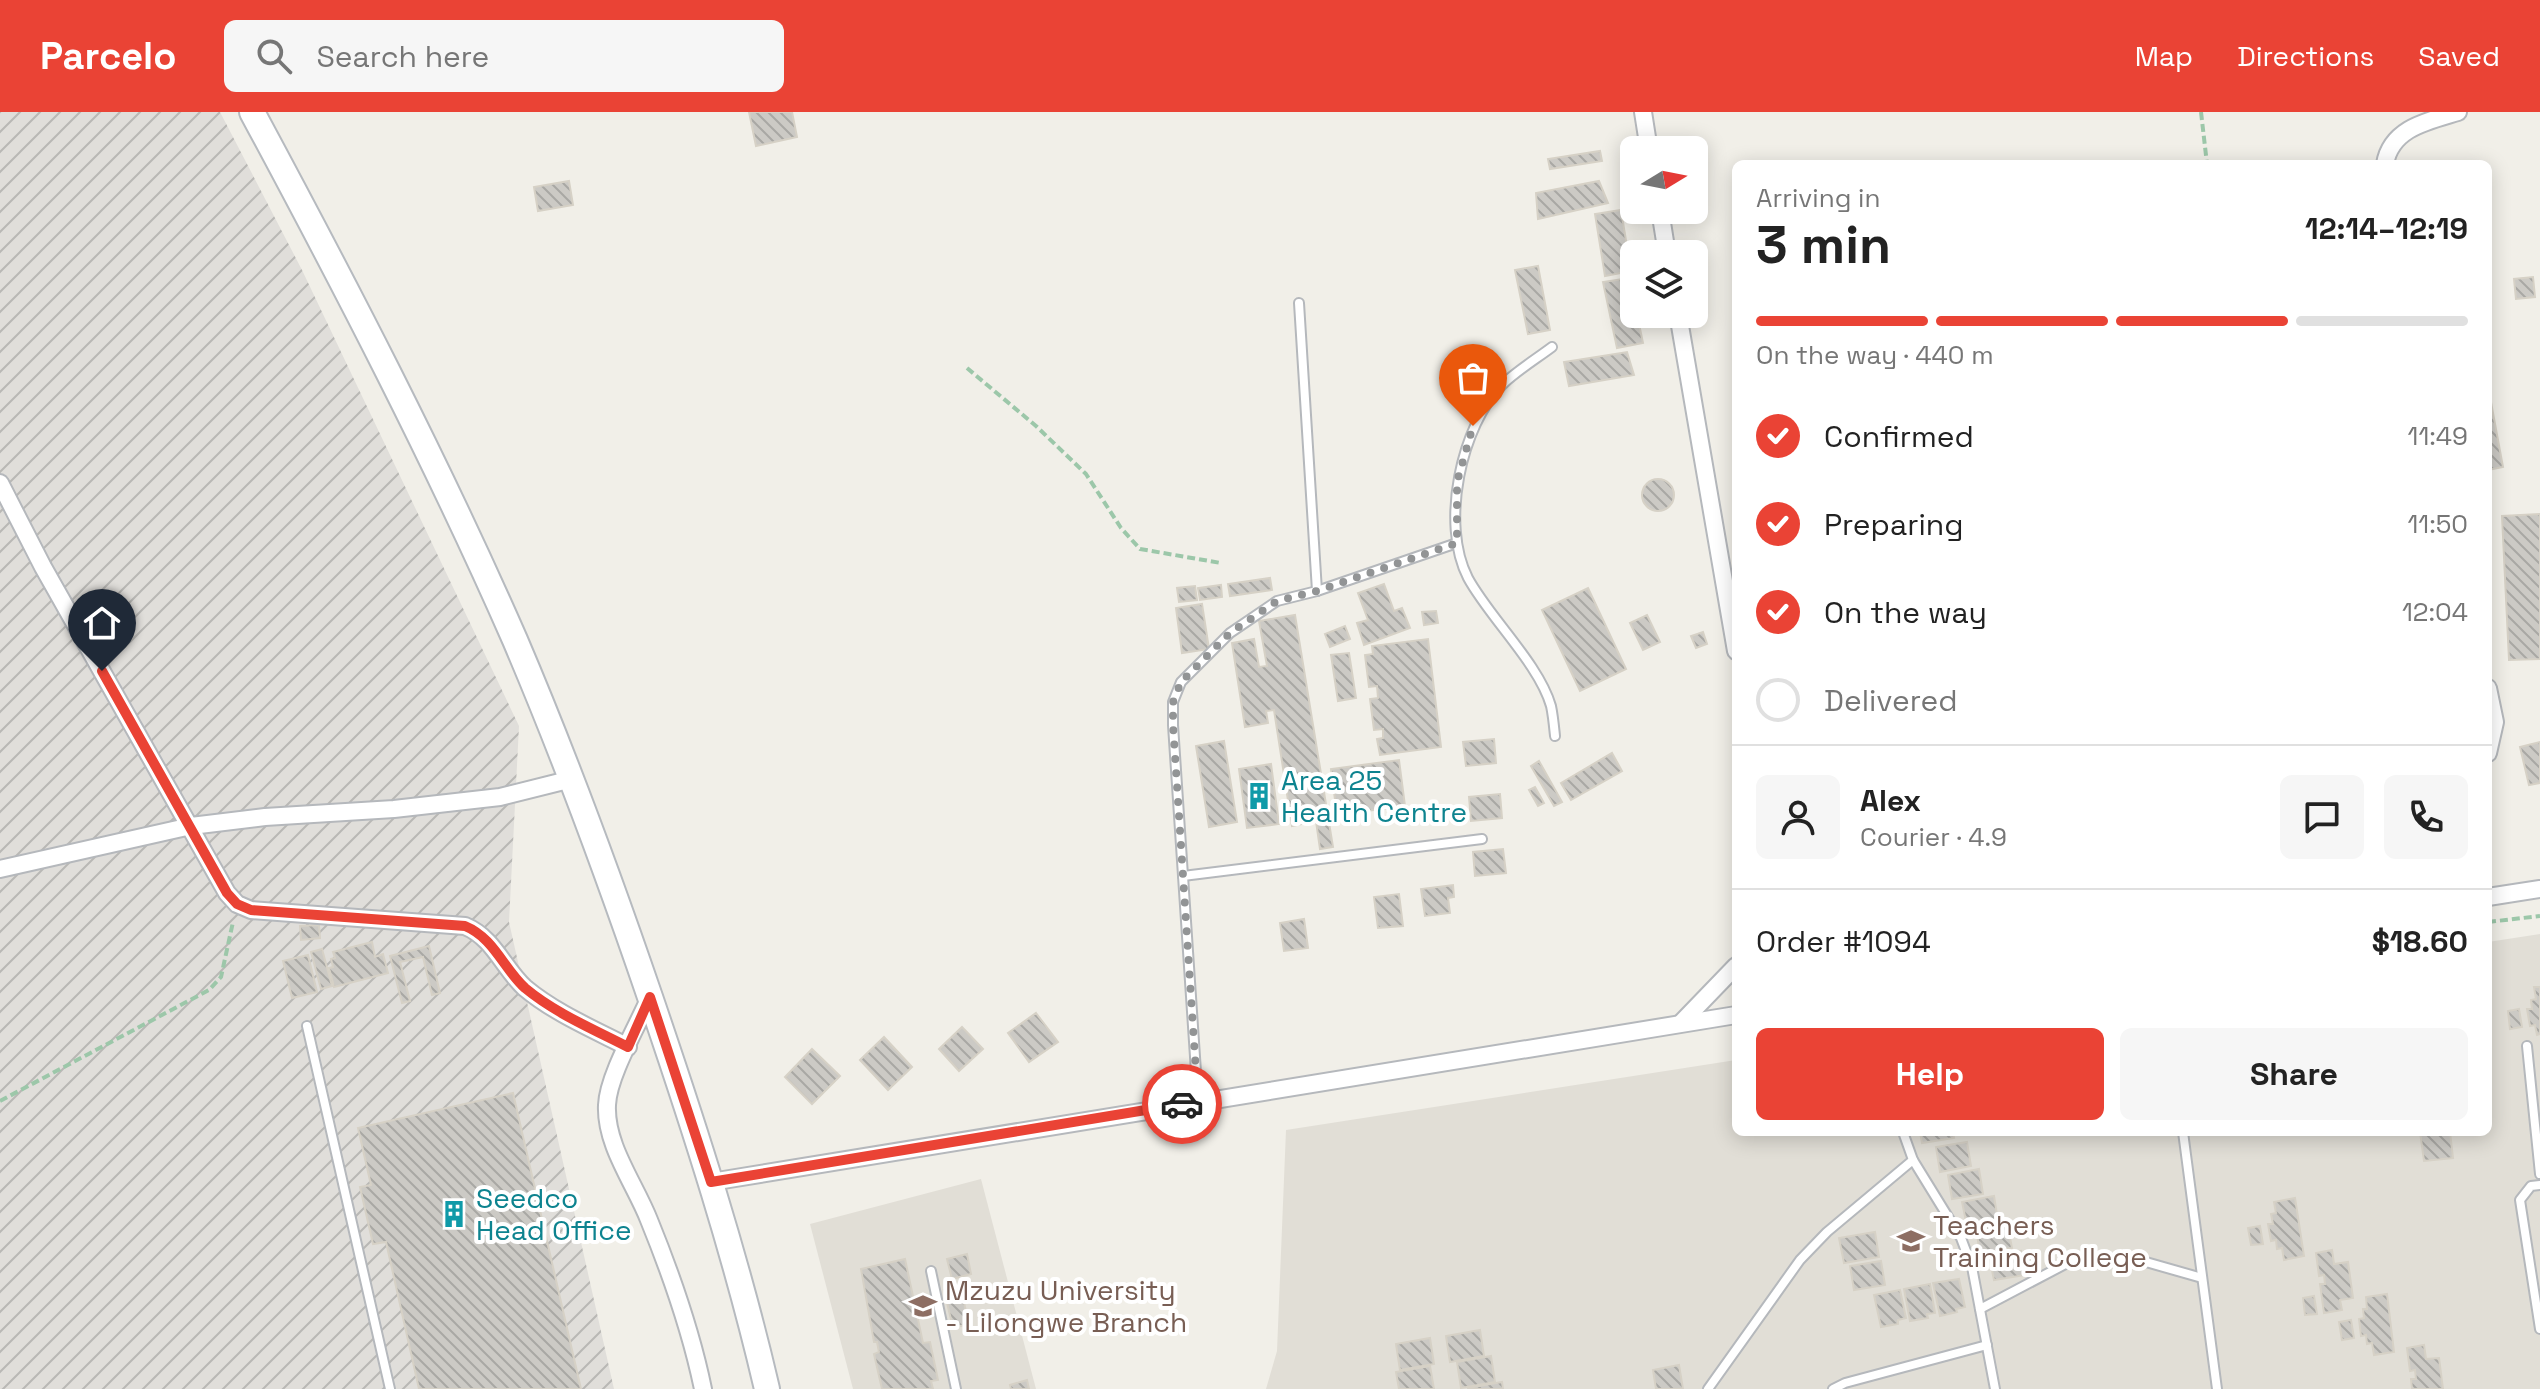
<!DOCTYPE html>
<html lang="en">
<head>
<meta charset="utf-8">
<style>
	:root { --surface:#fff; --page:#f6f6f6; --text:#222; --muted:#767676; --line:#e0e0e0; --accent:#ea4335 }
	body { margin:0; font-family:"Space Grotesk",sans-serif; background:var(--page); color:var(--text); height:100vh; display:flex; flex-direction:column; font-size:30px; white-space:nowrap }
	* { box-sizing:border-box; margin:0 }
	p { font-size:26px; color:var(--muted) }
	.icon { flex:none; width:44px; height:44px; fill:none; stroke:currentColor; stroke-width:2; stroke-linecap:round; stroke-linejoin:round }
	.map { position:relative; flex:1; overflow:hidden }
	.side { position:absolute; left:1732px; top:48px; width:760px; height:976px; display:flex; flex-direction:column; background:var(--surface); border-radius:12px; box-shadow:0 4px 20px #0003 }
	.side>* { flex:none }
	.needle { width:52px; rotate:80deg }
	.buttons { position:absolute; left:1620px; top:24px; display:grid; gap:16px }
	.buttons a { display:grid; place-items:center; width:88px; height:88px; border-radius:12px; background:var(--surface); box-shadow:0 4px 20px #0003; font-size:40px }
	.pin { position:absolute; display:grid; place-items:center; width:68px; height:68px; color:#fff; margin:-82px -34px; border-radius:50% 50% 50% 0; rotate:-45deg; box-shadow:0 0 8px #0007 }
	.pin .icon { rotate:45deg }
	.courier { position:absolute; display:grid; place-items:center; width:80px; height:80px; margin:-40px; border:6px solid #ea4335; border-radius:50%; background:#fff; color:#222; box-shadow:0 2px 10px #0007 }
	.head em { font-style:normal; font-weight:600 }
	.head div { display:flex; flex-direction:column-reverse }
	.head { display:flex; align-items:center; justify-content:space-between; height:136px; padding:0 24px }
	h1 { font-size:52px; font-weight:600; line-height:60px }
	.bar { display:grid; grid-template-columns:repeat(4,1fr); gap:12px 8px; align-content:center; height:96px; padding:0 24px }
	.bar i { height:10px; border-radius:6px; background:var(--line) }
	.bar .current { background:var(--accent) }
	.bar p { grid-column:span 4 }
	.line { display:flex; align-items:center; gap:20px; padding:0 24px; border-top:2px solid var(--line) }
	.line div { flex:1 }
	.round { display:grid; place-items:center; flex:none; width:84px; height:84px; border-radius:12px; background:var(--page) }
	ol { padding:0 24px; list-style:none }
	li { display:flex; align-items:center; gap:24px; height:88px }
	li p { margin-inline-start:auto }
	li .icon { padding:8px; border-radius:50%; background:var(--accent); color:#fff; stroke-width:4 }
	li:last-child { color:var(--muted) }
	li i { width:44px; height:44px; border:4px solid var(--line); border-radius:50% }
	.primary-button { display:flex; gap:16px; margin-top:auto; padding:16px 24px }
	.primary-button a { flex:1; height:92px; border-radius:12px; background:var(--accent); color:#fff; font-size:32px; font-weight:600; line-height:92px; text-align:center }
	.primary-button a+a { background:var(--page); color:var(--text) }
	header { display:flex; align-items:center; gap:48px; box-sizing:border-box; height:112px; padding:0 40px; background:var(--accent); color:#fff }
	header strong { font-size:38px }
	nav { display:flex; gap:44px; margin-inline-start:auto; font-size:28px }
	.search { width:560px; height:72px; background:var(--page); display:flex; align-items:center; gap:20px; box-sizing:border-box; padding:0 28px; border-radius:12px; color:var(--muted); font-size:30px }
	.map>svg:first-child { display:block }
	.industrial { fill:url(#industrial-furrows) }
	.education { fill:#e1ded6 }
	.building { fill:url(#building-back-hatch); stroke:#d6d1c6; stroke-width:2 }
	.lines { fill:none; stroke-linecap:round; stroke-linejoin:round }
	.service-casing { stroke:#b5b8bc; stroke-width:12 }
	.minor-casing { stroke:#b5b8bc; stroke-width:20 }
	.secondary-casing { stroke:#b6babf; stroke-width:28 }
	.path { stroke:#9cc7a9; stroke-width:4; stroke-dasharray:8 4; stroke-linecap:butt }
	.service { stroke:#fff; stroke-width:8 }
	.minor { stroke:#fff; stroke-width:16 }
	.secondary { stroke:#fff; stroke-width:24 }
	.done { stroke:#929495; stroke-width:8; stroke-dasharray:0 14.4 }
	.route { stroke:#ea4335; stroke-width:10 }
	.labels { text-anchor:middle; dominant-baseline:central; stroke-width:8; stroke-linejoin:round; paint-order:stroke }
	.culture-label { font-size:28px; fill:#0d838f; stroke:#fff; text-anchor:start }
	.education-label { font-size:28px; fill:#785e54; stroke:#fff; text-anchor:start }
</style>
</head>
<body>
<header>
<strong>Parcelo</strong>
<div class="search"><svg class="icon" aria-label="search" viewBox="0 0 24 24"><circle cx="10" cy="10" r="6"/><path d="M15 15l6 6"/></svg>Search here</div>
<nav><a>Map</a><a>Directions</a><a>Saved</a></nav>
</header>
<div class="map">
<svg width="2540" height="1277" viewBox="0 0 2540 1277">
	<defs>
		<pattern id="industrial-furrows" width="10" height="10" patternUnits="userSpaceOnUse" patternTransform="scale(2)"><rect width="10" height="10" fill="#e0deda"/><path d="M-1 1l2-2M0 10L10 0M9 11l2-2" fill="none" stroke="#b9b8b5"/></pattern>
		<pattern id="building-back-hatch" width="6" height="6" patternUnits="userSpaceOnUse" patternTransform="scale(2)"><rect width="6" height="6" fill="#cccac5"/><path d="M-1 5l2 2M0 0l6 6M5-1l2 2" fill="none" stroke="#a9a8a4"/></pattern>
	</defs>
	<rect width="100%" height="100%" fill="#f1efe8"/>
	<path class="industrial" d="M0,0h220l82,158 217,456 -10,196 105,467h-614z"/>
	<g class="education">
		<path d="M2540,822v455h-1274l11,-38 9,-221 450,-70v72h752v-190z"/>
		<path d="M981,1067l55,210h-183l-43,-165z"/>
	</g>
	<g class="building">
		<path d="M749,0h43l5,25 -41,9z"/>
		<path d="M1600,39l2,10 -52,8 -2,-10z"/>
		<path d="M569,69l4,24 -35,6 -4,-24z"/>
		<path d="M1599,69l9,22 -70,16 -2,-26z"/>
		<path d="M1621,98l10,61 -26,5 -10,-62z"/>
		<path d="M1538,154l12,64 -22,4 -13,-64z"/>
		<path d="M2533,165l2,20 -19,2 -2,-20z"/>
		<path d="M1630,166l4,36h3l6,29 -26,5 -14,-66z"/>
		<path d="M1627,240l7,23 -65,11 -5,-24z"/>
		<path d="M2488,274l15,81 -15,3z"/>
		<circle cx="1658" cy="383" r="16"/>
		<path d="M2540,402v145l-31,1 -7,-144z"/>
		<path d="M1270,466l2,12 -42,6 -2,-12z"/>
		<path d="M1384,472l10,27 8,-3 8,20 -46,17 -7,-22 11,-3 -10,-27z"/>
		<path d="M1221,473l1,12 -22,3 -2,-12z"/>
		<path d="M1195,474l2,14 -18,2 -2,-14z"/>
		<path d="M1588,476l38,81 -46,22 -38,-81z"/>
		<path d="M1202,492l7,45 -27,4 -6,-45z"/>
		<path d="M1436,499l2,12 -14,2 -2,-13z"/>
		<path d="M1295,503l38,232 -13,2 -4,-28 -24,5 -18,-116 -8,1 2,12 -23,4 -13,-84 22,-4 5,28 8,-1 -8,-45z"/>
		<path d="M1647,503l13,27 -17,8 -13,-27z"/>
		<path d="M1345,514l5,13 -20,8 -5,-13z"/>
		<path d="M1703,520l4,12 -11,4 -5,-12z"/>
		<path d="M1428,527l13,108 -61,8 -3,-16 6,-1v-9l-9,1 -4,-31 8,-1 -1,-12 -8,1 -4,-32 8,-1 -1,-8z"/>
		<path d="M1349,541l7,45 -18,3 -7,-46z"/>
		<path d="M1494,627l2,24 -30,3 -3,-24z"/>
		<path d="M1224,629l13,81 -28,5 -13,-81z"/>
		<path d="M2540,630v41l-11,2 -9,-38z"/>
		<path d="M1612,641l10,18 -51,29 -10,-17z"/>
		<path d="M1399,648l6,46 -68,9 -6,-46z"/>
		<path d="M1539,649l23,41 -8,4 -23,-40z"/>
		<path d="M1271,652l8,60 -32,4 -8,-59z"/>
		<path d="M1535,675l9,16 -6,3 -9,-16z"/>
		<path d="M1500,682l2,24 -31,3 -2,-24z"/>
		<path d="M1503,737l3,24 -31,3 -2,-24z"/>
		<path d="M1453,773l1,12 -6,1 2,15 -25,3 -4,-27z"/>
		<path d="M1399,782l4,32 -25,2 -4,-31z"/>
		<path d="M1304,807l4,29 -24,3 -4,-28z"/>
		<path d="M319,813l1,13 -19,2 -1,-14z"/>
		<path d="M372,830l3,15 8,-3 5,19 -54,14 -5,-19 4,-1 -2,-8 4,-1 -2,-6z"/>
		<path d="M429,834l11,47 -8,2 -9,-38 -23,5 10,39 -8,2 -12,-47z"/>
		<path d="M322,837l10,37 -11,3 -10,-37z"/>
		<path d="M308,843l9,37 -25,6 -9,-37z"/>
		<path d="M2534,875h6v47l-3,1 -2,-10 -5,1 -3,-17h5l-1,-9 5,-1z"/>
		<path d="M2519,897l3,18 -12,2 -2,-18z"/>
		<path d="M1036,901l22,29 -29,20 -21,-29z"/>
		<path d="M962,915l21,22 -24,22 -20,-22z"/>
		<path d="M884,925l28,30 -24,23 -28,-30z"/>
		<path d="M812,937l28,27 -28,28 -27,-27z"/>
		<path d="M513,981l68,296h-162l-33,-147 -13,2 -13,-57 11,-2 -13,-57z"/>
		<path d="M1920,1020h33l1,6 -32,5z"/>
		<path d="M2420,1020h30l3,26 -29,3z"/>
		<path d="M1967,1030l4,24 -31,6 -4,-25z"/>
		<path d="M1979,1057l4,25 -31,5 -4,-24z"/>
		<path d="M1994,1084l4,25 -31,5 -5,-24z"/>
		<path d="M2295,1086l9,58 -20,4 -2,-12 -5,1 -1,-9 -5,1 -3,-17h5l-2,-10 5,-1 -2,-11z"/>
		<path d="M2007,1111l5,25 -32,5 -4,-24z"/>
		<path d="M2260,1114l3,18 -12,1 -3,-17z"/>
		<path d="M1875,1120l4,25 -35,6 -5,-25z"/>
		<path d="M2332,1138l2,14 14,-2 5,36 -13,2 2,10 -18,3 -4,-29h5l-1,-9 -5,1 -3,-23z"/>
		<path d="M2021,1139l4,24 -31,5 -5,-24z"/>
		<path d="M967,1142l4,20 -19,5 -5,-20z"/>
		<path d="M905,1147l18,84 7,-1 8,38 -7,1 2,8h-51l-8,-35 5,-2 -2,-10h-3l-13,-73z"/>
		<path d="M1881,1149l4,24 -31,5 -4,-24z"/>
		<path d="M1959,1167l6,28 -9,2 1,3 -17,4 -7,-33z"/>
		<path d="M1930,1172l5,29 -8,1 1,4 -18,3 -6,-32z"/>
		<path d="M960,1174l9,38 -16,4 -9,-38z"/>
		<path d="M1900,1178l6,28 -8,2v4l-17,3 -7,-32z"/>
		<path d="M2387,1182l7,58 -20,3 -2,-12 -5,1 -1,-9 -5,1 -2,-17 5,-1 -1,-9h4l-1,-12z"/>
		<path d="M2314,1184l3,18 -12,1 -2,-17z"/>
		<path d="M2351,1208l3,18 -12,2 -3,-18z"/>
		<path d="M1480,1218l4,26 -34,6 -4,-26z"/>
		<path d="M1430,1226l4,26 -34,6 -4,-26z"/>
		<path d="M2424,1233l2,14 13,-1 4,31h-31l-1,-10h5l-1,-9 -5,1 -3,-23z"/>
		<path d="M1491,1244l4,26 -34,6 -4,-26z"/>
		<path d="M1679,1253l4,24h-27l-3,-19z"/>
		<path d="M1430,1254l4,23h-35l-3,-17z"/>
		<path d="M1027,1268l2,9h-18l-1,-4z"/>
		<path d="M1502,1270l1,7h-35v-1z"/>
	</g>
	<g class="lines">
		<g class="service-casing">
			<g id="service">
				<path d="M1299,191l18,288"/>
				<path d="M1552,235c-16,12 -34,23 -49,37 -42,41 -63,140 -35,194 21,39 71,86 83,128 2,9 3,20 4,30"/>
				<path d="M1183,764l299,-37"/>
				<path d="M307,914l83,363"/>
				<path d="M2527,934l13,128"/>
				<path d="M1198,990l-25,-377v-23l8,-20 49,-49 47,-32 40,-10 140,-48"/>
				<path d="M1903,1020l10,28 48,78 11,29 23,122"/>
				<path d="M2183,1020l34,257"/>
				<path d="M2540,1073l-9,1 -11,14 20,129"/>
				<path d="M931,1159l25,118"/>
				<path d="M1980,1197l93,-49 59,-2 70,20"/>
				<path d="M1708,1277l92,-129 27,-28 86,-72"/>
				<path d="M1833,1277l12,-6 142,-38"/>
			</g>
		</g>
		<g class="minor-casing">
			<g id="minor">
				<path d="M1643,0l6,38"/>
				<path d="M2385,52c6,-36 43,-43 73,-52"/>
				<path d="M1660,98l7,44"/>
				<path d="M1678,202l58,337"/>
				<path d="M0,371l43,84 184,326 10,11 14,6 214,16c29,12 38,42 60,62 30,25 68,41 103,59"/>
				<path d="M2488,576l7,34 -7,31"/>
				<path d="M0,757l191,-43 74,-9 129,-8 106,-12 72,-18"/>
				<path d="M2488,785l52,-8"/>
				<path d="M650,885c-12,28 -42,79 -43,108 -2,40 28,79 42,115 22,54 42,111 54,169"/>
				<path d="M1681,911l55,-57"/>
				<path d="M711,1070l1025,-167"/>
			</g>
		</g>
		<g class="secondary-casing">
			<path id="secondary" d="M252,0c93,173 184,348 263,528 50,117 94,237 135,357 44,129 86,259 117,392"/>
		</g>
		<g class="path">
			<path d="M2201,0l6,52"/>
			<path d="M967,256l69,58 50,48 35,54 19,21 81,14"/>
			<path d="M2488,810l52,-6"/>
			<path d="M0,989l209,-111 12,-13 12,-55"/>
		</g>
		<use href="#service" class="service"/>
		<use href="#minor" class="minor"/>
		<use href="#secondary" class="secondary"/>
	</g>
	<g class="lines">
		<path class="done" d="M1182,992l16,-2 -25,-377v-23l8,-20 49,-49 47,-32 40,-10 140,-48v-61l16,-56"/>
		<path class="route" d="M102,559l125,222 10,11 14,6 214,16c29,12 38,42 60,62 30,25 68,41 103,59l22,-50 61,185 471,-78"/>
	</g>
	<defs>
		<g id="building-bare" transform="scale(2.16)"><path d="M-4-6H4V6H1V3H-1V6H-4ZM-2.5-4.3h1.7v1.8h-1.7ZM.8-4.3h1.7v1.8H.8ZM-2.5-1h1.7V.8h-1.7ZM.8-1h1.7V.8H.8Z" fill="#0f9aa8" stroke="#fff" stroke-width="2.5" paint-order="stroke"/></g>
		<g id="university-bare" transform="scale(2.16)"><path d="M0-5L7-2L0 1L-7-2ZM-4 1L0 2.5L4 1V4Q0 6-4 4Z" fill="#8d6e63" stroke="#fff" stroke-width="2.5" paint-order="stroke"/></g>
	</defs>
	<g fill-rule="evenodd">
		<use href="#building-bare" x="1259" y="684"/>
		<use href="#building-bare" x="454" y="1102"/>
		<use href="#university-bare" x="1911" y="1129"/>
		<use href="#university-bare" x="923" y="1194"/>
	</g>
	<g class="labels">
		<g class="culture-label">
			<text x="1281" y="668">Area 25<tspan x="1281" dy="32">Health Centre</tspan></text>
			<text x="476" y="1086">Seedco<tspan x="476" dy="32">Head Office</tspan></text>
		</g>
		<g class="education-label">
			<text x="1933" y="1113">Teachers<tspan x="1933" dy="32">Training College</tspan></text>
			<text x="945" y="1178">Mzuzu University<tspan x="945" dy="32">- Lilongwe Branch</tspan></text>
		</g>
	</g>
</svg>
<div class="buttons">
<a><svg class="needle" viewBox="-14 -14 28 28"><path d="M0-13l5 13h-10z" fill="#e53935"/><path d="M0 13l5-13h-10z" fill="#767676"/></svg></a>
<a><svg class="icon" aria-label="layers" viewBox="0 0 24 24"><path d="M12 4l9 5-9 5-9-5zM3 14l9 5 9-5"/></svg></a>
</div>
<div class="pin" style="left:1473px;top:314px;background:#ea580c"><svg class="icon" aria-label="bag" viewBox="0 0 24 24"><path d="M5 8h14l-1 12H6zM9 8a3 3 0 0 1 6 0"/></svg></div>
<div class="pin" style="left:102px;top:559px;background:#1f2937"><svg class="icon" aria-label="home" viewBox="0 0 24 24"><path d="M3 11l9-7 9 7M6 9v11h12V9"/></svg></div>
<div class="courier" style="left:1182px;top:992px"><svg class="icon" aria-label="car" viewBox="0 0 24 24"><path d="M5 17H2v-5l4-1 3-4h7l3 4 3 1v5h-3M9 17h6M6 11h13"/><circle cx="7" cy="17" r="2"/><circle cx="17" cy="17" r="2"/></svg></div>
<section class="side">
<div class="head"><div><h1>3 min</h1><p>Arriving in</p></div><em>12:14–12:19</em></div>
<div class="bar"><i class="current"></i><i class="current"></i><i class="current"></i><i></i><p>On the way · 440 m</p></div>
<ol>
<li><svg class="icon" aria-label="check" viewBox="0 0 24 24"><path d="M5 12l5 5 9-10"/></svg>Confirmed<p>11:49</p></li>
<li><svg class="icon" aria-label="check" viewBox="0 0 24 24"><path d="M5 12l5 5 9-10"/></svg>Preparing<p>11:50</p></li>
<li><svg class="icon" aria-label="check" viewBox="0 0 24 24"><path d="M5 12l5 5 9-10"/></svg>On the way<p>12:04</p></li>
<li><i></i>Delivered</li>
</ol>
<div class="line" style="height:144px"><a class="round"><svg class="icon" aria-label="person" viewBox="0 0 24 24"><circle cx="12" cy="8" r="4"/><path d="M4 21q1-7 8-7t8 7"/></svg></a><div><b>Alex</b><p>Courier · 4.9</p></div><a class="round"><svg class="icon" aria-label="chat" viewBox="0 0 24 24"><path d="M4 5h16v11H9l-5 4z"/></svg></a><a class="round"><svg class="icon" aria-label="phone" viewBox="0 0 24 24"><path d="M5 4h4l2 5-3 2q2 4 5 5l2-3 5 2v4C11 20 4 13 5 4z"/></svg></a></div>
<div class="line" style="height:104px"><div>Order #1094</div><b>$18.60</b></div>
<div class="primary-button"><a>Help</a><a>Share</a></div>
</section>
</div>
</body>
</html>
